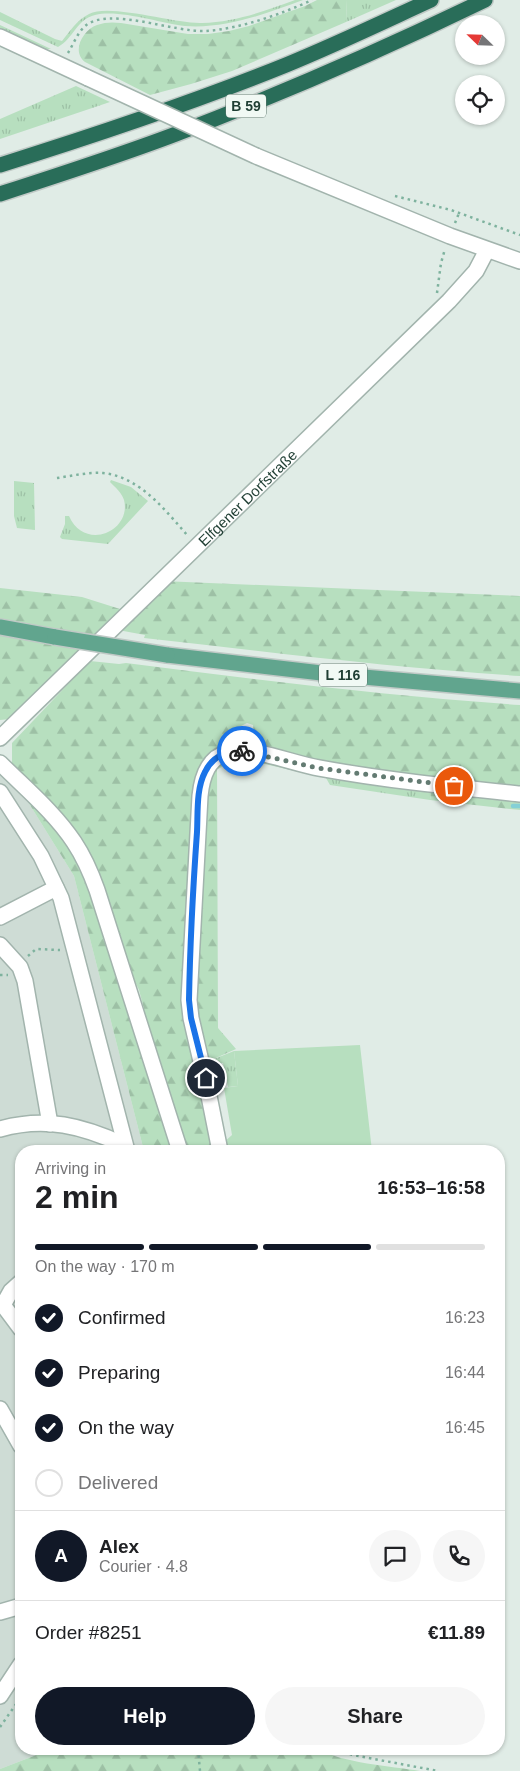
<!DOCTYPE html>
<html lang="en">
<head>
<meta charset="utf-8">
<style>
	:root { --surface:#fff; --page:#f6f6f6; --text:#202124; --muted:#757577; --line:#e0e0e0; --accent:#111827 }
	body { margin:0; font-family:Helvetica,sans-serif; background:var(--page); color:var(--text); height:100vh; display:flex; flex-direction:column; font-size:19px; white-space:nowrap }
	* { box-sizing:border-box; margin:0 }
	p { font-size:16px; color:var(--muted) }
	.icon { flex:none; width:28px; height:28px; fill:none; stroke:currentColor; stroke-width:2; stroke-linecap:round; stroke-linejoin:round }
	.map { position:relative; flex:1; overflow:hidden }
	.sheet { position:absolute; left:15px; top:1145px; width:490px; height:610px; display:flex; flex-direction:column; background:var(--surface); border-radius:20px; box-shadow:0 1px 4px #0004 }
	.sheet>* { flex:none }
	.needle { width:32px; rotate:293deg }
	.fabs { position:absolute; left:455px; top:15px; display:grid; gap:10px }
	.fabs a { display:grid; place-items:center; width:50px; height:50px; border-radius:50%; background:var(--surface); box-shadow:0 1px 4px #0004; font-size:25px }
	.pin { position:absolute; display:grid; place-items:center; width:42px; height:42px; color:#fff; margin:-21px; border:2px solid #fff; border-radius:50%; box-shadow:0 1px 5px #0007 }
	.courier { position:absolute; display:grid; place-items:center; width:50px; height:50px; margin:-25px; border:4px solid #1a73e8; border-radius:50%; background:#fff; color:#222; box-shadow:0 1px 6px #0007 }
	.headline em { font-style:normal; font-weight:600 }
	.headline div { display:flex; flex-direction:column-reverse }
	.headline { display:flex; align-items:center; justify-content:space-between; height:85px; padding:0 20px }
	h1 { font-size:32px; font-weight:600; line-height:38px }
	.bar { display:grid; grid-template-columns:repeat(4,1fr); gap:8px 5px; align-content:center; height:60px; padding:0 20px }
	.bar i { height:6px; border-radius:4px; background:var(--line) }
	.bar .current { background:var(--accent) }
	.bar p { grid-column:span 4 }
	.line { display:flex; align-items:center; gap:12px; padding:0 20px; border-top:1px solid var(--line) }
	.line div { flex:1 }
	.round { display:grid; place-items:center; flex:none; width:52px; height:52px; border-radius:26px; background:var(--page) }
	ol { padding:0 20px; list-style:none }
	li { display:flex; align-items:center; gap:15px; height:55px }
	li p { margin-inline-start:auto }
	li .icon { padding:5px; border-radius:50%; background:var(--accent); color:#fff; stroke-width:4 }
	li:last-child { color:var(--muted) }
	li i { width:28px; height:28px; border:2px solid var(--line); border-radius:50% }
	.cta { display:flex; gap:10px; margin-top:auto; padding:10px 20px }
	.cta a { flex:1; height:58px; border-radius:30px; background:var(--accent); color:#fff; font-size:20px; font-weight:600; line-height:58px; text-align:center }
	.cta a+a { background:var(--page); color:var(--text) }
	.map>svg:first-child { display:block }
	.built { fill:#cedcd5 }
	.grass { fill:url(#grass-tufts) }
	.forest { fill:url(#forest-firs) }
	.pitch { fill:#b7dfbf }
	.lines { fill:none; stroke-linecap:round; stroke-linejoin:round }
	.stream { stroke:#84d0d6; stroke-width:4.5 }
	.minor-casing { stroke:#a2b4ad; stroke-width:18 }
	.major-casing { stroke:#c0c9c6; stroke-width:18 }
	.highway-casing { stroke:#c0c9c6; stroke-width:18 }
	.path { stroke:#7eb29e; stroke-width:2.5; stroke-dasharray:2.5 4; stroke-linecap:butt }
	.minor { stroke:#fff; stroke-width:15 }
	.major { stroke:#61a58e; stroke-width:15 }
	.highway { stroke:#296d59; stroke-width:15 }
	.minor-bridge-casing { stroke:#a2b4ad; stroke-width:18; stroke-linecap:butt }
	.major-bridge-casing { stroke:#c0c9c6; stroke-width:18; stroke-linecap:butt }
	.minor-bridge { stroke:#fff; stroke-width:15 }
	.major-bridge { stroke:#61a58e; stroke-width:15 }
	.done { stroke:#637b72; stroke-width:5; stroke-dasharray:0 9 }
	.route { stroke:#1a73e8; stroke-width:6 }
	.labels { text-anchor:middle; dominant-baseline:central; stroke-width:4; stroke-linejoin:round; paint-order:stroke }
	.shield { fill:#f1f9f4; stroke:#5e766d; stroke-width:1 }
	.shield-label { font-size:14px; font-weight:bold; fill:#1f3e33 }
	.street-label { font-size:15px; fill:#1f3e33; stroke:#f1f9f4 }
</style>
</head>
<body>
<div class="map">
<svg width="520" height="1771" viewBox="0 0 520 1771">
	<defs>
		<pattern id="grass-tufts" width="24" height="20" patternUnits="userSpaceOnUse" patternTransform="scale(1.25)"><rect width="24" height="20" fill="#b7dfbf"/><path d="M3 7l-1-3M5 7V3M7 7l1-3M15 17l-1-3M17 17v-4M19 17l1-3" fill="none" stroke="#9dc0a5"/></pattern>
		<pattern id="forest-firs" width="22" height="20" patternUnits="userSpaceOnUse" patternTransform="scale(1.25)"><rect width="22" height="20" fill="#b7dfbf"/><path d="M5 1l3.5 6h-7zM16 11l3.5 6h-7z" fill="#9dc0a5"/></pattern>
	</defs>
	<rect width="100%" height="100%" fill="#e0ece6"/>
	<path class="built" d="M0,769l25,28 49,79 70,275h-123v598h31l-52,20z"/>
	<g class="grass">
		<path d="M295,0h8c-38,14 -77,29 -118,26 -26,-3 -66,-17 -90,-11 -18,4 -22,24 -37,32l-58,-27v-8l55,27 7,2c8,-10 15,-21 27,-27 21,-11 85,10 113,9 33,-1 63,-12 93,-23z"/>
		<path d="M347,0h49l-50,22z"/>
		<path d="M0,25l51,24h-7l-44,-20z"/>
		<path d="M76,86l34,16 -110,37v-20z"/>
		<path d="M111,480l20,7 17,14 -40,43 -46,-5 -2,-2 5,-13v-8h4c16,36 63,15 55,-16 -2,-7 -9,-13 -14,-18z"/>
		<path d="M14,481l20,2 1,47 -18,-2 -3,-12z"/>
		<path d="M235,755l197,32 -2,13 -100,-15 -4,-7 -79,-18h-12l-17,9 -1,-8z"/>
		<path d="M234,1051l4,35 -10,1 -5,-24 -13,3 -1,-5z"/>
	</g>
	<g class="forest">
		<path d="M317,0h30l-1,22 -114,49 -41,13 -41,11 -65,-33c-14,-11 -2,-32 12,-37 8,-3 16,-3 24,-2l67,11h20l21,-3 20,-5 56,-20z"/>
		<path d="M162,581l358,15v80c-126,-8 -251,-24 -376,-38l1,-3 -27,-5 -108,89 -10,1v-132l82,9 38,12z"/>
		<path d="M90,661l29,3 7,-1c131,17 262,33 394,42v84l-199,-24 -66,-20 -2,-20 -6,-2 -12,6 -27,31 -23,220 26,158 1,13h-27l-39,-125 -2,-17 -5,-19 -12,-25 -31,-91 -84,-109v-22z"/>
		<path d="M217,761l1,267 18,21 -27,12 -16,-46 10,-222z"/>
		<path d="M432,787l88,9v14l-90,-10z"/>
		<path d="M25,797l32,31 31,47 86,276h-30l-70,-275z"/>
		<path d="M52,1749h266c25,14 72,17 102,22h-420v-2z"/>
	</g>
	<path class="pitch" d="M360,1045l12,106h-148l-1,-8 9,-8 -8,-47 14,-2 -4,-35z"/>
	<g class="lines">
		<path class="stream" d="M513,806h7"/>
		<g class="minor-casing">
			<g id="minor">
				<path d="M0,37l88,41"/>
				<path d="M256,156l194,80 70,25"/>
				<path id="s1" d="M0,738l449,-437 27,-30 11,-21"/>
				<path d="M0,763c25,25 54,49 74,79 10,15 17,31 23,48l83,261"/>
				<path d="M0,792l41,64 20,42 66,253"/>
				<path d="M0,917l56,-29"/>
				<path d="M0,945l20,22 5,14 25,143"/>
				<path d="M0,1129c45,-13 83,-3 124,16"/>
				<path d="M220,1151l-11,-55 -18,-78 -2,-18 11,-204c2,-20 8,-39 29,-44 23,-6 65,12 90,16 66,12 134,19 201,26"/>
				<path d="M21,1282l-10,9 -8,14 18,24"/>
				<path d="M0,1409l21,37"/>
				<path d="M0,1612l21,-6"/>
				<path d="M0,1696l21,-32"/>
			</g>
		</g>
		<g class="major-casing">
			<g id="major">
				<path d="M0,627l55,10"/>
				<path d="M167,655l163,19 190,17"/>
			</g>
		</g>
		<g class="highway-casing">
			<g id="highway">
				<path d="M0,165c96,-30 192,-62 286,-100 49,-20 97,-43 145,-65"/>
				<path d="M0,194c59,-19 118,-38 176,-60 105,-40 208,-85 309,-134"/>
			</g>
		</g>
		<g class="path">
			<path d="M68,53c5,-8 9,-19 16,-26 22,-22 91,6 122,4 33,-2 76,-17 106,-31"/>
			<path d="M395,196l56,14 69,25"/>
			<path d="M455,223l4,-10"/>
			<path d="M437,293l4,-30 4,-14"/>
			<path d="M57,478c14,-2 31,-6 46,-5 37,4 62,37 85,63"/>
			<path d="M28,956l8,-7 24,1"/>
			<path d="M0,975h8"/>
			<path d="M0,1727l21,-30"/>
			<path d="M198,1749l2,22"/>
			<path d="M331,1749l22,6 85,16"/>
		</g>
		<use href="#minor" class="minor"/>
		<use href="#major" class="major"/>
		<use href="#highway" class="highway"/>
		<g class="minor-bridge-casing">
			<path id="minor-bridge" d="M88,78l168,78"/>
		</g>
		<g class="major-bridge-casing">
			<path id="major-bridge" d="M55,637l112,18"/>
		</g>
		<use href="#minor-bridge" class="minor-bridge"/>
		<use href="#major-bridge" class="major-bridge"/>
	</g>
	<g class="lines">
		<path class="done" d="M242,751l76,17 136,18"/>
		<path class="route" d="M206,1078l-15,-60 -2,-18c1,-56 4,-112 8,-168 1,-19 -1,-43 8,-60 7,-15 21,-21 37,-21"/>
	</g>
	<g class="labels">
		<g class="shield">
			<rect x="226" y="94.5" width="40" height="23" rx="4"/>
			<rect x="319" y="663.5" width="48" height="23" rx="4"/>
		</g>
		<g class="shield-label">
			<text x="246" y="106">B 59</text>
			<text x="343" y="675">L 116</text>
		</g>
		<g class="street-label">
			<text stroke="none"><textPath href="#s1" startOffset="345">Elfgener Dorfstraße</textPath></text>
		</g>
	</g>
</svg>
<div class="fabs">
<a><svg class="needle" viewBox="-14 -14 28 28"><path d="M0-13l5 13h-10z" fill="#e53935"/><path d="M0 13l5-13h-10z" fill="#757577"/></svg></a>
<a><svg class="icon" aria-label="locate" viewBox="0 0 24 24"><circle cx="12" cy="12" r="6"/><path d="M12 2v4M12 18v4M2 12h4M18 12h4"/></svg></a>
</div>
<div class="pin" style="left:454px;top:786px;background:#ea580c"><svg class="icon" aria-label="bag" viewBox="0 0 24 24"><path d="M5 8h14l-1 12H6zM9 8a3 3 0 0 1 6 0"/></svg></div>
<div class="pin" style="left:206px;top:1078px;background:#1f2937"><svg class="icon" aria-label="home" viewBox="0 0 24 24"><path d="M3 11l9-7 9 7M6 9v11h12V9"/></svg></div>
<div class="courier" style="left:242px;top:751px"><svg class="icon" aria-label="bike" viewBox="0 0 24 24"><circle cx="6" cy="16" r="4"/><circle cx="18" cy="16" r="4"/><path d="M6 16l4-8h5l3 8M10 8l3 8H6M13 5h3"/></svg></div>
<section class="sheet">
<div class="headline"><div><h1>2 min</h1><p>Arriving in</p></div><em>16:53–16:58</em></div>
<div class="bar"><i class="current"></i><i class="current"></i><i class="current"></i><i></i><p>On the way · 170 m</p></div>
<ol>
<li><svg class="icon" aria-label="check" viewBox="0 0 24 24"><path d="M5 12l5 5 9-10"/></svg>Confirmed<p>16:23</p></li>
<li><svg class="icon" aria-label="check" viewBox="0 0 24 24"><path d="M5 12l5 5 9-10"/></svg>Preparing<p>16:44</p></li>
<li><svg class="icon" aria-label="check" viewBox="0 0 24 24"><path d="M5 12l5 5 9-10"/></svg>On the way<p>16:45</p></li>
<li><i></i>Delivered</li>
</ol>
<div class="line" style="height:90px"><b class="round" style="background:var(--accent);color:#fff">A</b><div><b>Alex</b><p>Courier · 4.8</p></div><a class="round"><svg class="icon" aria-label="chat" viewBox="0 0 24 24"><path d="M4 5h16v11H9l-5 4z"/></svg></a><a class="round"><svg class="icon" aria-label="phone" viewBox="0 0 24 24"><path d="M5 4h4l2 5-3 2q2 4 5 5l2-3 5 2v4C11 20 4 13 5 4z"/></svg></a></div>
<div class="line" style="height:65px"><div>Order #8251</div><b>€11.89</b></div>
<div class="cta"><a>Help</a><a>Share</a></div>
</section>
</div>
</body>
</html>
